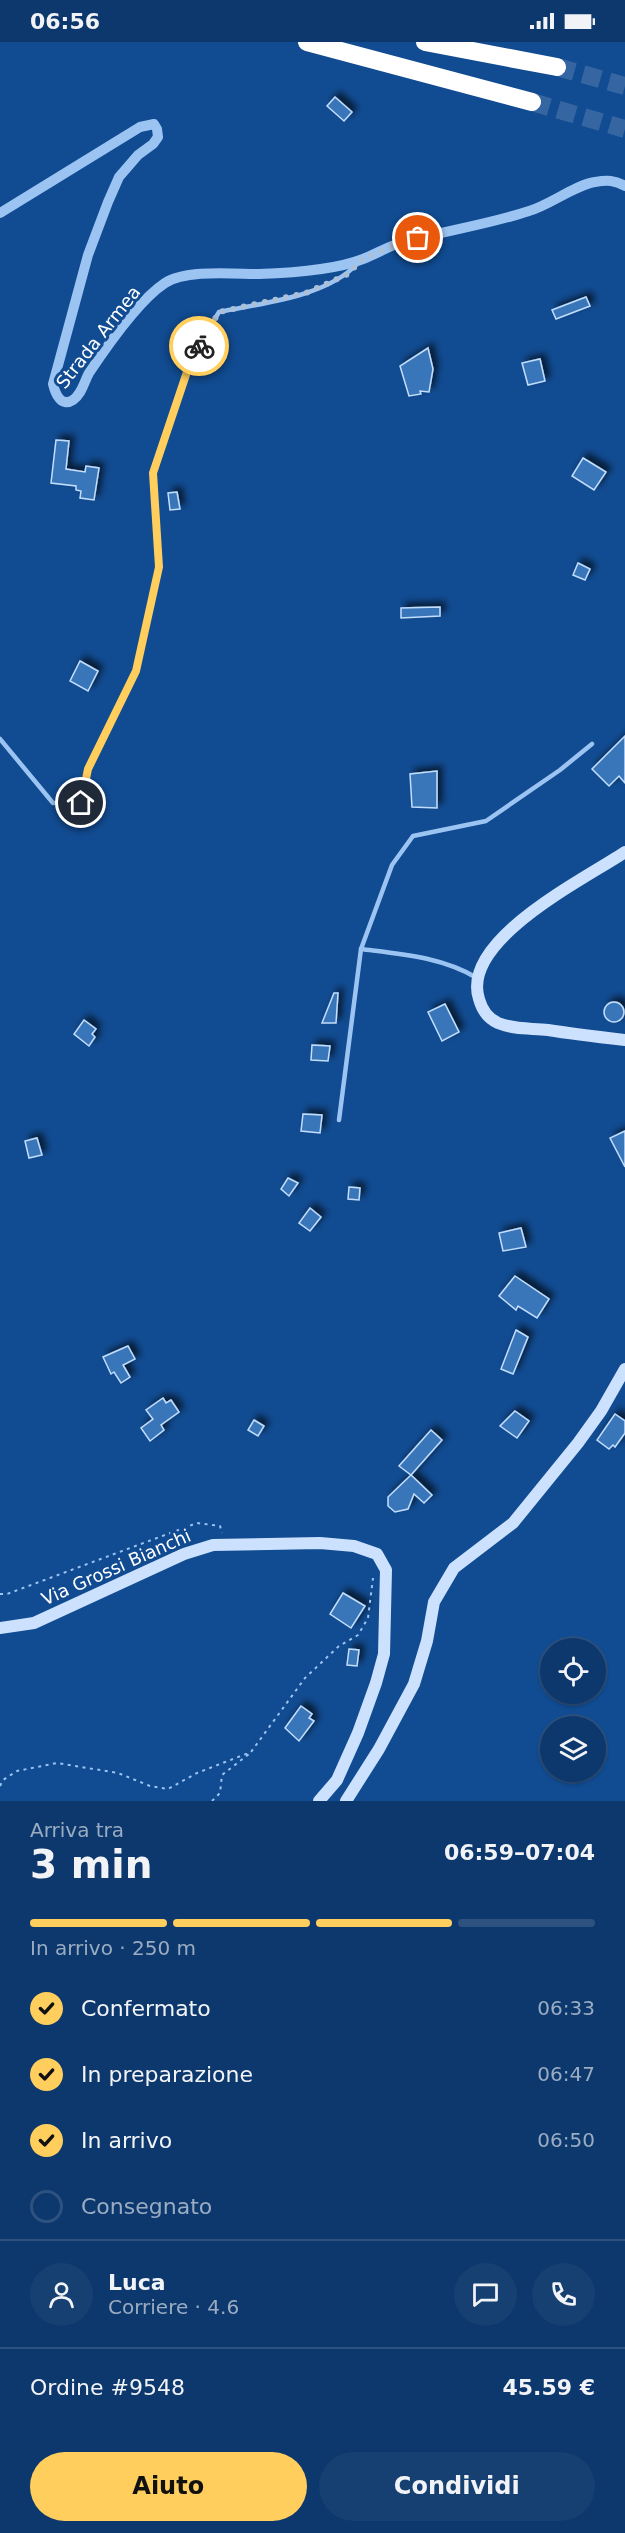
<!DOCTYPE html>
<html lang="it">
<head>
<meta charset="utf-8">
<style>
	:root { --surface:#0d386d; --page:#163f72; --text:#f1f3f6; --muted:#9aacc2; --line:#2d5280; --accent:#ffce5d }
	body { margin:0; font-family:"DejaVu Sans",sans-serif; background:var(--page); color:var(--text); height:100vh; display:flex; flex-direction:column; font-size:22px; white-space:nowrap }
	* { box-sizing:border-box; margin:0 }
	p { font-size:20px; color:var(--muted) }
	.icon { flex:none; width:33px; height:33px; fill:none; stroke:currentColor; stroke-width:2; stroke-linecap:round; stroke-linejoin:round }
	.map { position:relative; height:1759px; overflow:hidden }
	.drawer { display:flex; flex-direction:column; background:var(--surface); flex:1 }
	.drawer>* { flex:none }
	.tools { position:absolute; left:540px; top:1596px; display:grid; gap:12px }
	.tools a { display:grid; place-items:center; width:66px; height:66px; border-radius:50%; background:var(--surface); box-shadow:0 2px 4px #0004,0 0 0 2px var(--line); font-size:30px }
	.pin { position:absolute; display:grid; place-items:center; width:51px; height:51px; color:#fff; margin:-26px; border:3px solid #fff; border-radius:50%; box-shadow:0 2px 6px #0007 }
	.courier { position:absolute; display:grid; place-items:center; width:60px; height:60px; margin:-30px; border:4px solid #ffce5d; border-radius:50%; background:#fff; color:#222; box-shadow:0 2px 8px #0007 }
	.summary em { font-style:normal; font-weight:700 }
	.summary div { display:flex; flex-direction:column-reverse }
	.summary { display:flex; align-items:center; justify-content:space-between; height:102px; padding:0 30px }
	h1 { font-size:39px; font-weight:700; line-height:45px }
	.bar { display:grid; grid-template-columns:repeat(4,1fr); gap:9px 6px; align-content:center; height:72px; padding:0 30px }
	.bar i { height:8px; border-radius:4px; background:var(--line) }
	.bar .on { background:var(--accent) }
	.bar p { grid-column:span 4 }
	.line { display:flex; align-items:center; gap:15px; padding:0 30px; border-top:2px solid var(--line) }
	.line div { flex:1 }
	.round { display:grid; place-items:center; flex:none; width:63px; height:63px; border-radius:32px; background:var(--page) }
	ol { padding:0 30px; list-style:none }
	li { display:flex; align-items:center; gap:18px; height:66px }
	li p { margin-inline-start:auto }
	li .icon { padding:6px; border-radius:50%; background:var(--accent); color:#111; stroke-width:4 }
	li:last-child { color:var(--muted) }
	li i { width:33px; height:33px; border:3px solid var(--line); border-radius:50% }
	.cta { display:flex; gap:12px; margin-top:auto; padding:12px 30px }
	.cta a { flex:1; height:69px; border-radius:36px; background:var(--accent); color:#111; font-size:24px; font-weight:700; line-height:69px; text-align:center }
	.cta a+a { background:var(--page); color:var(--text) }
	.status { display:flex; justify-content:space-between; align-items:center; height:42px; padding:0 30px; background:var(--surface); direction:ltr }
	.status svg { height:16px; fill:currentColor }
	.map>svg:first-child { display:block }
	.building { fill:#3975b9; stroke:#c3defd; stroke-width:1.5; filter:url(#shadow) }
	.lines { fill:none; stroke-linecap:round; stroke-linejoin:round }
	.motorway-tunnel { stroke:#3566a2; stroke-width:18; stroke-dasharray:18 9; stroke-linecap:butt }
	.path { stroke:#9cc4f3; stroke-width:2; stroke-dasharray:3 4.5; stroke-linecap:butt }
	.service { stroke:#9cc4f3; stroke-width:4.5 }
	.tertiary { stroke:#9cc4f3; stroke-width:10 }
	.secondary { stroke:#cbe1fd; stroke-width:12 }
	.motorway { stroke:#fff; stroke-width:18 }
	.done { stroke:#acc0d8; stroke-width:6; stroke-dasharray:0 10.8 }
	.route { stroke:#ffce5d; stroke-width:8 }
	.labels { text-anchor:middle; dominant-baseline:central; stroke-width:6; stroke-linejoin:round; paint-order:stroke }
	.street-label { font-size:18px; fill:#fff; stroke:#114b91 }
</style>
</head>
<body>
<div class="status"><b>06:56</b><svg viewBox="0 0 49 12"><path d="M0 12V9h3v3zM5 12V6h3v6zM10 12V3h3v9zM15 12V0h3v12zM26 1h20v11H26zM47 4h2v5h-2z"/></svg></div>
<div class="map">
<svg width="625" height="1759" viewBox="0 0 625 1759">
	<defs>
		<filter id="shadow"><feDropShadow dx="5" dy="-5" stdDeviation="3" flood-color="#0009"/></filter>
	</defs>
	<rect width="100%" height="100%" fill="#114b91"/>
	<g class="building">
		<path d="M335,55l17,15 -8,9 -17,-15z"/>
		<path d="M586,255l4,9 -34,13 -4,-9z"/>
		<path d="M428,306l5,21 -4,23 -9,-1 1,3 -12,2 -9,-30z"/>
		<path d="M540,317l5,22 -17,4 -6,-22z"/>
		<path d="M56,398l13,1 -3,28 19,3 1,-6 13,2 -5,32 -14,-2 1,-7 -5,-1v-4l-25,-3z"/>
		<path d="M583,416l23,14 -12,18 -22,-14z"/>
		<path d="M177,450l3,17 -10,1 -2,-17z"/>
		<path d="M578,521l12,6 -5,11 -12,-5z"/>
		<path d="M440,565v9l-39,2v-10z"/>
		<path d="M80,619l18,10 -10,20 -18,-10z"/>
		<path d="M625,694v47l-6,-7 -10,10 -17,-17z"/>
		<path d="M437,729v37l-25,-1 -2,-33z"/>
		<path d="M334,951h4l-2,30h-14z"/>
		<circle cx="614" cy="970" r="10"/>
		<path d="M445,962l14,28 -17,9 -14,-29z"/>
		<path d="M84,978l12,9 -4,5 3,3 -6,9 -15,-12z"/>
		<path d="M312,1003l18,1 -2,15 -17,-1z"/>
		<path d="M303,1072l19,1 -2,18 -19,-2z"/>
		<path d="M625,1089v36l-15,-29z"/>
		<path d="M37,1096l5,17 -13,3 -4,-17z"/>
		<path d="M288,1136l10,5 -9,13 -8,-7z"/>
		<path d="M349,1145l11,1 -1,12 -11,-1z"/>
		<path d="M310,1166l11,9 -11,14 -11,-8z"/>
		<path d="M521,1186l5,19 -23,4 -4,-18z"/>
		<path d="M515,1234l34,23 -12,19 -19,-12 -2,4 -17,-14z"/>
		<path d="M516,1288l12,7 -15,37 -12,-5z"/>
		<path d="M128,1304l7,13 -12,6 7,12 -9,6 -7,-11 -3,2 -8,-17z"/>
		<path d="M163,1356l3,5 5,-3 8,12 -18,13 3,5 -14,11 -9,-13 12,-9 -7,-9z"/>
		<path d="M515,1369l14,10 -12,17 -17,-12z"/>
		<path d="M615,1372l10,7v12l-10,14 -2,-2 -4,4 -12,-9z"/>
		<path d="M254,1378l10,6 -6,10 -10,-6z"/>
		<path d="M431,1388l11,10 -31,35 -12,-9z"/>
		<path d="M411,1433l21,20 -8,8 -10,-9 -6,15 -13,3 -7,-6v-9z"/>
		<path d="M343,1551l22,13 -14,22 -21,-14z"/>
		<path d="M349,1607l10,1 -2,16 -10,-1z"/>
		<path d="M301,1664l11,8 -3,4 5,3 -15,20 -14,-13z"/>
	</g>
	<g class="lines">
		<g class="motorway-tunnel">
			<path d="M557,25l68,19"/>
			<path d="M532,60l93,27"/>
		</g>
		<g class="path">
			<path d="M0,1552h7l190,-71 23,3 2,7"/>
			<path d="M0,1744l3,-6 14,-9 40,-8 61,10 32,13 18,3 29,-16 54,-21 54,-74 34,-32 19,-11 10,-17 5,-40"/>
			<path d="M212,1759l8,-8 2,-18 27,-21"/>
		</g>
		<g class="service">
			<path d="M0,697l53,64h28l7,-34 48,-98 23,-105 -6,-93 39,-116 27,-45c43,-9 107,-15 138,-48"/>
			<path d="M361,907l31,-84 21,-29 73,-15 74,-51 32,-26"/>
			<path d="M339,1078l22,-171c40,5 81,8 116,29"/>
		</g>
		<path class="tertiary" d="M0,171l140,-86 14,-3 3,5 1,8 -5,7 -15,11 -19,22 -11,25 -20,53 -35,129c2,9 8,24 20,16 9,-6 11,-18 16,-27 18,-27 50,-73 76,-90 21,-14 70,-9 94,-9 31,-1 76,-4 104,-15 13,-5 24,-12 37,-16 43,-12 87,-18 129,-32 21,-6 46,-26 66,-29 12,-2 20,-2 30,4"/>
		<g class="secondary">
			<path d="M625,810c-40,27 -165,88 -146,147 3,11 8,19 19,24 17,7 33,5 50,7 25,4 51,7 77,10"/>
			<path d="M0,1586l34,-5 150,-69 29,-9 107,-2 34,3 23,8 9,16 -2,84 -8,29 -18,50 -21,47 -18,21"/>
			<path d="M346,1759l33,-52 35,-65 13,-43 7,-39 20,-34 59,-45 65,-80 23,-32 24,-42"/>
		</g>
		<g class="motorway">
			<path d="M307,0l225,60"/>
			<path d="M425,0l132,25"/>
		</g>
	</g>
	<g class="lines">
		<path class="done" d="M199,304l20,-34 87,-19 42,-19 13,-14 36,-16 21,-6"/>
		<path class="route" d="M81,761l7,-34 48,-98 23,-104 -6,-94 39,-116 7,-11"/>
	</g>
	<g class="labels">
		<g class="street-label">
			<text transform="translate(98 295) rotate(-52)">Strada Armea</text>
			<text transform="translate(116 1525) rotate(-24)">Via Grossi Bianchi</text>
		</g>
	</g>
</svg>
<div class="tools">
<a><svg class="icon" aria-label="locate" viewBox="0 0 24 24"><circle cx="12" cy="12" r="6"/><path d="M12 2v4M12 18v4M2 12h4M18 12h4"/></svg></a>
<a><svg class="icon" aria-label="layers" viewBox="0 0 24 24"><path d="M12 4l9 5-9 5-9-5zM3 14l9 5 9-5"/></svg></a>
</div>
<div class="pin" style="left:418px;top:196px;background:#ea580c"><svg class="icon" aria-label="bag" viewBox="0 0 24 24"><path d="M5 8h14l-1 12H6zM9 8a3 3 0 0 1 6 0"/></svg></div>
<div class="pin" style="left:81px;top:761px;background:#1f2937"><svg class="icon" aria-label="home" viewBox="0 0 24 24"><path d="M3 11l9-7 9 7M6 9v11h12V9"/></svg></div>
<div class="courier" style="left:199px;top:304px"><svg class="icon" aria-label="bike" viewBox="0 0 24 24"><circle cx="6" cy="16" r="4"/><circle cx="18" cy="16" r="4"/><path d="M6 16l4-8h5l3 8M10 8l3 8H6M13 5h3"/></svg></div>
</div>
<section class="drawer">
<div class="summary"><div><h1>3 min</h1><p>Arriva tra</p></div><em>06:59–07:04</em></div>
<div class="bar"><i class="on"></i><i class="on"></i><i class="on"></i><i></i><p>In arrivo · 250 m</p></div>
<ol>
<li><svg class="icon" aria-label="check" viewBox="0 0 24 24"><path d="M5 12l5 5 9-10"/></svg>Confermato<p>06:33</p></li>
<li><svg class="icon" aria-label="check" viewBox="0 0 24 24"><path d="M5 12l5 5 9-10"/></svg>In preparazione<p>06:47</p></li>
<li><svg class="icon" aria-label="check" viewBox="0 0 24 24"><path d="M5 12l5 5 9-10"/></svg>In arrivo<p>06:50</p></li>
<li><i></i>Consegnato</li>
</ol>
<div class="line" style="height:108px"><a class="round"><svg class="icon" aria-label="person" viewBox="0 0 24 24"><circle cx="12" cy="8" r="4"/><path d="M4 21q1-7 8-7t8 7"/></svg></a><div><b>Luca</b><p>Corriere · 4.6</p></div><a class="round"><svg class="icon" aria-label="chat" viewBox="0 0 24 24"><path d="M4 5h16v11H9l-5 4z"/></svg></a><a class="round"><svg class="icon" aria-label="phone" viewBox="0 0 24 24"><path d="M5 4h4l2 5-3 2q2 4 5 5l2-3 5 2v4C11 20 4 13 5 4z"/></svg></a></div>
<div class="line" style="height:78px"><div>Ordine #9548</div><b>45.59 €</b></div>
<div class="cta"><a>Aiuto</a><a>Condividi</a></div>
</section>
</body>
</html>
